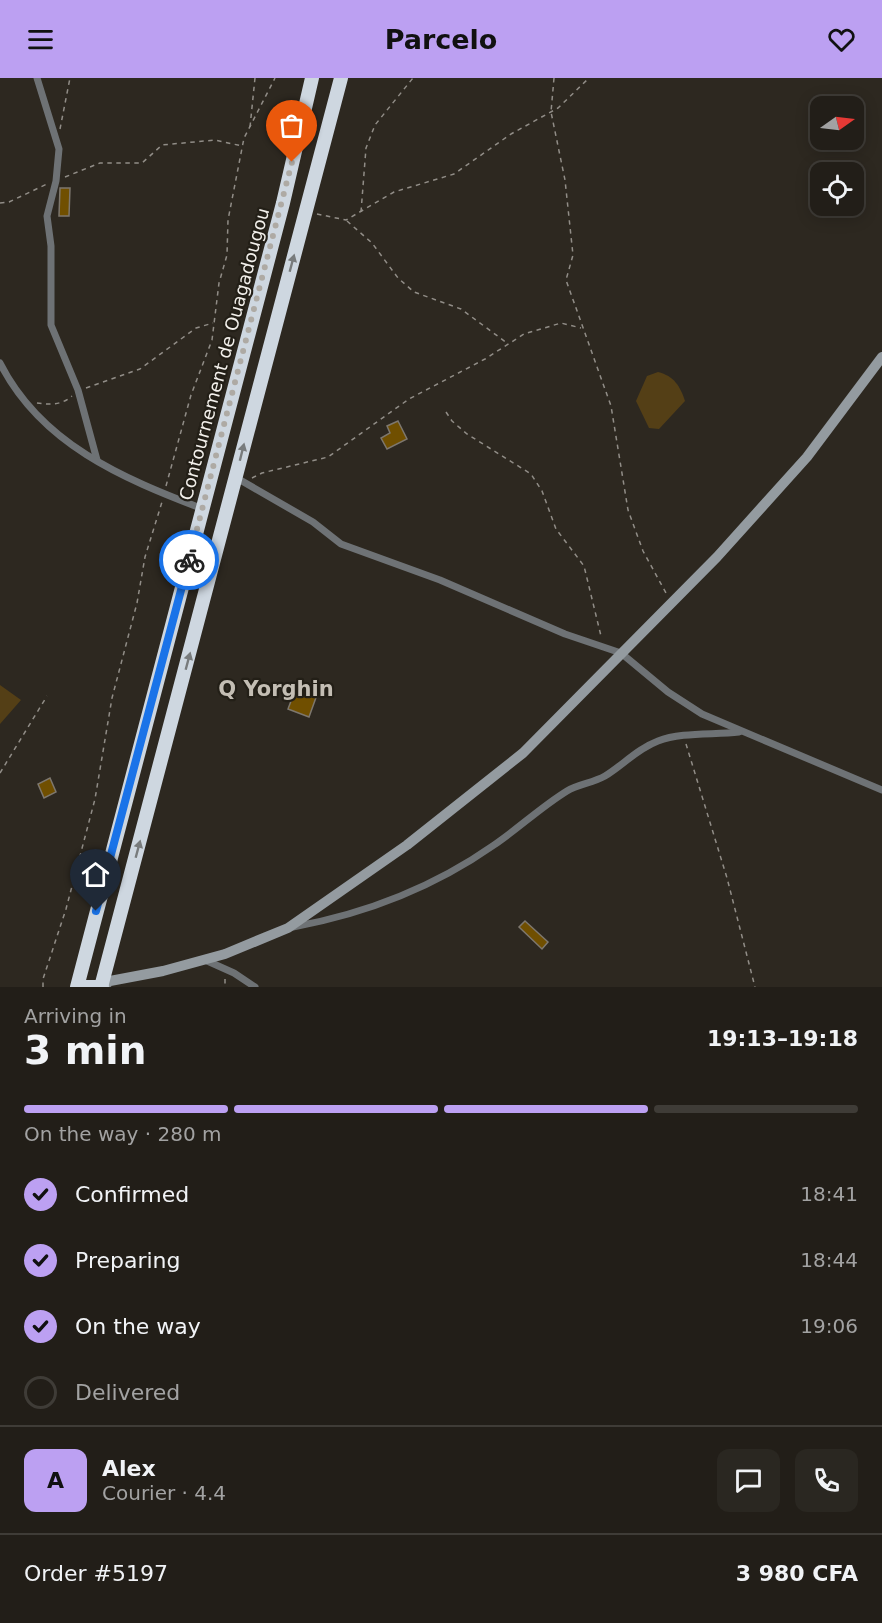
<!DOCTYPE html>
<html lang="en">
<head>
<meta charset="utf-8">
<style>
	:root { --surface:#221e18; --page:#2a2721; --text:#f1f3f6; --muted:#a2a2a2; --line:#3f3c37; --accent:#bca0f2 }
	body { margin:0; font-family:"DejaVu Sans",sans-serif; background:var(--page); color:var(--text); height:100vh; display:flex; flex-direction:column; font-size:22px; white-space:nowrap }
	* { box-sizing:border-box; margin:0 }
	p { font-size:20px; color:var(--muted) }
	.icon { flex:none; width:33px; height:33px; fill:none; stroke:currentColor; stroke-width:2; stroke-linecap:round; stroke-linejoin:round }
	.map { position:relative; height:909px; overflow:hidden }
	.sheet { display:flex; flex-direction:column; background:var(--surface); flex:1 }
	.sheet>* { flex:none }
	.needle { width:39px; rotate:76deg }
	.controls { position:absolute; left:810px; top:18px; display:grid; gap:12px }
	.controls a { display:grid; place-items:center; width:54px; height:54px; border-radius:12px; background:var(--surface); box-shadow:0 3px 15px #0003,0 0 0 2px var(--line); font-size:30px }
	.pin { position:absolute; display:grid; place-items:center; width:51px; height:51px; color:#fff; margin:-62px -26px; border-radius:50% 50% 50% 0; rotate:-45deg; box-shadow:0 0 6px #0007 }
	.pin .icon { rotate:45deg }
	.courier { position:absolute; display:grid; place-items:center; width:60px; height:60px; margin:-30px; border:4px solid #1a73e8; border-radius:50%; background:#fff; color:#222; box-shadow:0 2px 8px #0007 }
	.head em { font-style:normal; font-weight:600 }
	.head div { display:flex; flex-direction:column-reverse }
	.head { display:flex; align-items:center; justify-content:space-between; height:102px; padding:0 24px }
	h1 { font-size:39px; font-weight:600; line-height:45px }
	.bar { display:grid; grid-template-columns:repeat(4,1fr); gap:9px 6px; align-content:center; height:72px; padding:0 24px }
	.bar i { height:8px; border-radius:4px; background:var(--line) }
	.bar .on { background:var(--accent) }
	.bar p { grid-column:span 4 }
	.line { display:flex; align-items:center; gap:15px; padding:0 24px; border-top:2px solid var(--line) }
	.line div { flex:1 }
	.round { display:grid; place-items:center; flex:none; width:63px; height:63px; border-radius:12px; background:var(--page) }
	ol { padding:0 24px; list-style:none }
	li { display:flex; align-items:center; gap:18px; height:66px }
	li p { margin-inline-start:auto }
	li .icon { padding:6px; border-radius:50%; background:var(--accent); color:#111; stroke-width:4 }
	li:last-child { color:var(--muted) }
	li i { width:33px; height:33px; border:3px solid var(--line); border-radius:50% }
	header { display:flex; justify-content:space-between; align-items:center; height:78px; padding:0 24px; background:var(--accent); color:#111; font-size:27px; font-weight:600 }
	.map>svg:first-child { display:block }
	.green { fill:#543f16 }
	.building { fill:#704f00; stroke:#7d776e; stroke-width:1.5 }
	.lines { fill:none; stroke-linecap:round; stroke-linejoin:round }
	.path { stroke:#918d87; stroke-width:1.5; stroke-dasharray:4.5 4.5; stroke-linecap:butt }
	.street { stroke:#6e7275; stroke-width:7 }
	.secondary { stroke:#949ba0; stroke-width:10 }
	.highway { stroke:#ced7e0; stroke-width:14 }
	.oneway { fill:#787b7c }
	.done { stroke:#aeaaa4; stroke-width:6; stroke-dasharray:0 10.8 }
	.route { stroke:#1a73e8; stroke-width:8 }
	.labels { text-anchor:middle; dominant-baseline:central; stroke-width:4.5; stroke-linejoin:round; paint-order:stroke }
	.street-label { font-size:18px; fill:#f3f0eb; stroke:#231f17 }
	.quarter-label { font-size:21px; font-weight:bold; fill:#c4beb4; stroke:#231f17 }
</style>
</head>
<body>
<header><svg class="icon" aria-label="menu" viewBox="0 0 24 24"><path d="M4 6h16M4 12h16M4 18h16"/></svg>Parcelo<svg class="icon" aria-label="heart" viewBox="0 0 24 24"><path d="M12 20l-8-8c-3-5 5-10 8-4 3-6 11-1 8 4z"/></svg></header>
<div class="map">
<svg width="882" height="909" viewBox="0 0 882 909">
	<rect width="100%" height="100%" fill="#2d2820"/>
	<g class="green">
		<path d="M658,294c16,4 22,14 27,29l-26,28 -10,-1 -13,-27 11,-25z"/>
		<path d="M0,607l21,15 -21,24z"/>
	</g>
	<g class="building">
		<path d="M60,110h10l-1,28h-10z"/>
		<path d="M398,343l9,18 -20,10 -6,-11 9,-5 -3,-7z"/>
		<path d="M297,607l21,7 -9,25 -21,-8z"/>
		<path d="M50,700l6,14 -12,6 -6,-14z"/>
		<path d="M525,843l23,21 -6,7 -23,-22z"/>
	</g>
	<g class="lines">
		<g class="path">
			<path d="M554,0l-3,34 14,68 8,75 -7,25 45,126 17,104 15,41 23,42"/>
			<path d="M250,49l5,-49"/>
			<path d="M60,51l10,-51"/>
			<path d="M65,99l35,-14h42l20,-18 53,-5 27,6"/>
			<path d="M0,125l9,-1 38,-18"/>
			<path d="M361,134l5,-64 9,-23 38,-47"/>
			<path d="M317,136l29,6 48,-28 60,-18 57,-40 47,-26 31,-30"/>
			<path d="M347,143l25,22 26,35 16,14 47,17 46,34"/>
			<path d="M86,310l54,-19 56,-41 17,-5"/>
			<path d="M37,325c13,2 25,2 35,-7"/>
			<path d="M446,334l6,9 15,13 64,40 11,17 14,38 28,37 17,70"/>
			<path d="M252,400l10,-5 66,-16 81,-58 76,-40 39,-25 37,-11 20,5"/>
			<path d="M166,408l25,-91 21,-55 7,-57 8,-28 1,-35 16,-82 31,-60"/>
			<path d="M686,666l41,134 28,109"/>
			<path d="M0,695l47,-77"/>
			<path d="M225,901v8"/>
			<path d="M43,909v-8l23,-70 29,-110 17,-101 25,-95 8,-46 17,-55"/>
		</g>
		<g class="street">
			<path d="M37,0l22,71 -3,32 -9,35 4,30v79l27,65 19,70"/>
			<path d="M0,285c41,81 122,115 203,146"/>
			<path d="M235,399l78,45 28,22 99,36 125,54 56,19 47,39 34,22 180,76"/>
			<path d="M293,849c71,-13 141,-40 201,-82 25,-17 47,-38 73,-54 11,-7 26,-8 38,-15 18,-11 32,-27 53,-35 23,-9 56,-6 81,-9"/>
			<path d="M205,882l29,13 21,14"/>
		</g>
		<path class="secondary" d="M102,909l8,-6 53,-10 62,-17 63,-26 119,-83 116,-92 194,-196 90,-100 75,-100"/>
		<g class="highway">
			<path d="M101,909l240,-909"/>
			<path d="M102,909h-25l206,-784 29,-125"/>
		</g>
	</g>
	<defs><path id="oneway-solid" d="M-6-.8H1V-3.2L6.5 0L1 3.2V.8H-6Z" transform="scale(1.5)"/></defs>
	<g class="oneway">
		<use href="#oneway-solid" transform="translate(292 185) rotate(-75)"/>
		<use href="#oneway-solid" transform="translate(242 374) rotate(-76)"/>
		<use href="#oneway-solid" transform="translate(188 583) rotate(-75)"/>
		<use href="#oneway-solid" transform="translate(138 771) rotate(-75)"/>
	</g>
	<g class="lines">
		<path class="done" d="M189,482l103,-398"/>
		<path class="route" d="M96,833l93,-351"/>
	</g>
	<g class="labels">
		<g class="street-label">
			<text transform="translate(224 276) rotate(-75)">Contournement de Ouagadougou</text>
		</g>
		<g class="quarter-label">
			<text x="276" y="611">Q Yorghin</text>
		</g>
	</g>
</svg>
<div class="controls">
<a><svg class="needle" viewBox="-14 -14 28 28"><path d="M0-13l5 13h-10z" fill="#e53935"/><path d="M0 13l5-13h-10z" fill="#a2a2a2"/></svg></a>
<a><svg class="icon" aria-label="locate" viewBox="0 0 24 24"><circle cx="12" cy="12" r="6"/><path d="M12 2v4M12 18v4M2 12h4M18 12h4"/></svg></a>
</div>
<div class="pin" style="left:292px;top:84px;background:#ea580c"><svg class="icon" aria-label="bag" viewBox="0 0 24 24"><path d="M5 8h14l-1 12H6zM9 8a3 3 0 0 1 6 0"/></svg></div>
<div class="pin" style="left:96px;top:833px;background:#1f2937"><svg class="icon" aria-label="home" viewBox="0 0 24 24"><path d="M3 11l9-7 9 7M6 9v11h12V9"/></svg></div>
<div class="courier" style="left:189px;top:482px"><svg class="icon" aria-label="bike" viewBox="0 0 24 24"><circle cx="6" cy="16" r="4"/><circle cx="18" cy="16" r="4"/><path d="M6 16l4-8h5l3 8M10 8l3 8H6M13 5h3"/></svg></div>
</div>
<section class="sheet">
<div class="head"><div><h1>3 min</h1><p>Arriving in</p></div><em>19:13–19:18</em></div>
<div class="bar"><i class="on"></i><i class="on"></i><i class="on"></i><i></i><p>On the way · 280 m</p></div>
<ol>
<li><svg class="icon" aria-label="check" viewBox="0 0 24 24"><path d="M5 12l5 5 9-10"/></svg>Confirmed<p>18:41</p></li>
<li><svg class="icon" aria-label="check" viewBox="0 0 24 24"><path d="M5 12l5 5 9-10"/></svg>Preparing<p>18:44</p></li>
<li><svg class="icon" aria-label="check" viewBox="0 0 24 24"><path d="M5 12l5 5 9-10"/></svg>On the way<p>19:06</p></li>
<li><i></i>Delivered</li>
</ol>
<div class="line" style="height:108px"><b class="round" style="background:var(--accent);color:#111">A</b><div><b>Alex</b><p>Courier · 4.4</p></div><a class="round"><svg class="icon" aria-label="chat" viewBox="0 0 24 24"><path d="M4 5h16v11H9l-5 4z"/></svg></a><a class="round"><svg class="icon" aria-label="phone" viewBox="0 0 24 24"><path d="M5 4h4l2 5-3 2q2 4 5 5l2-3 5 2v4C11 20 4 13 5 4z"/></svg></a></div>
<div class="line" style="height:78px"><div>Order #5197</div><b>3 980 CFA</b></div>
</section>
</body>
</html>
